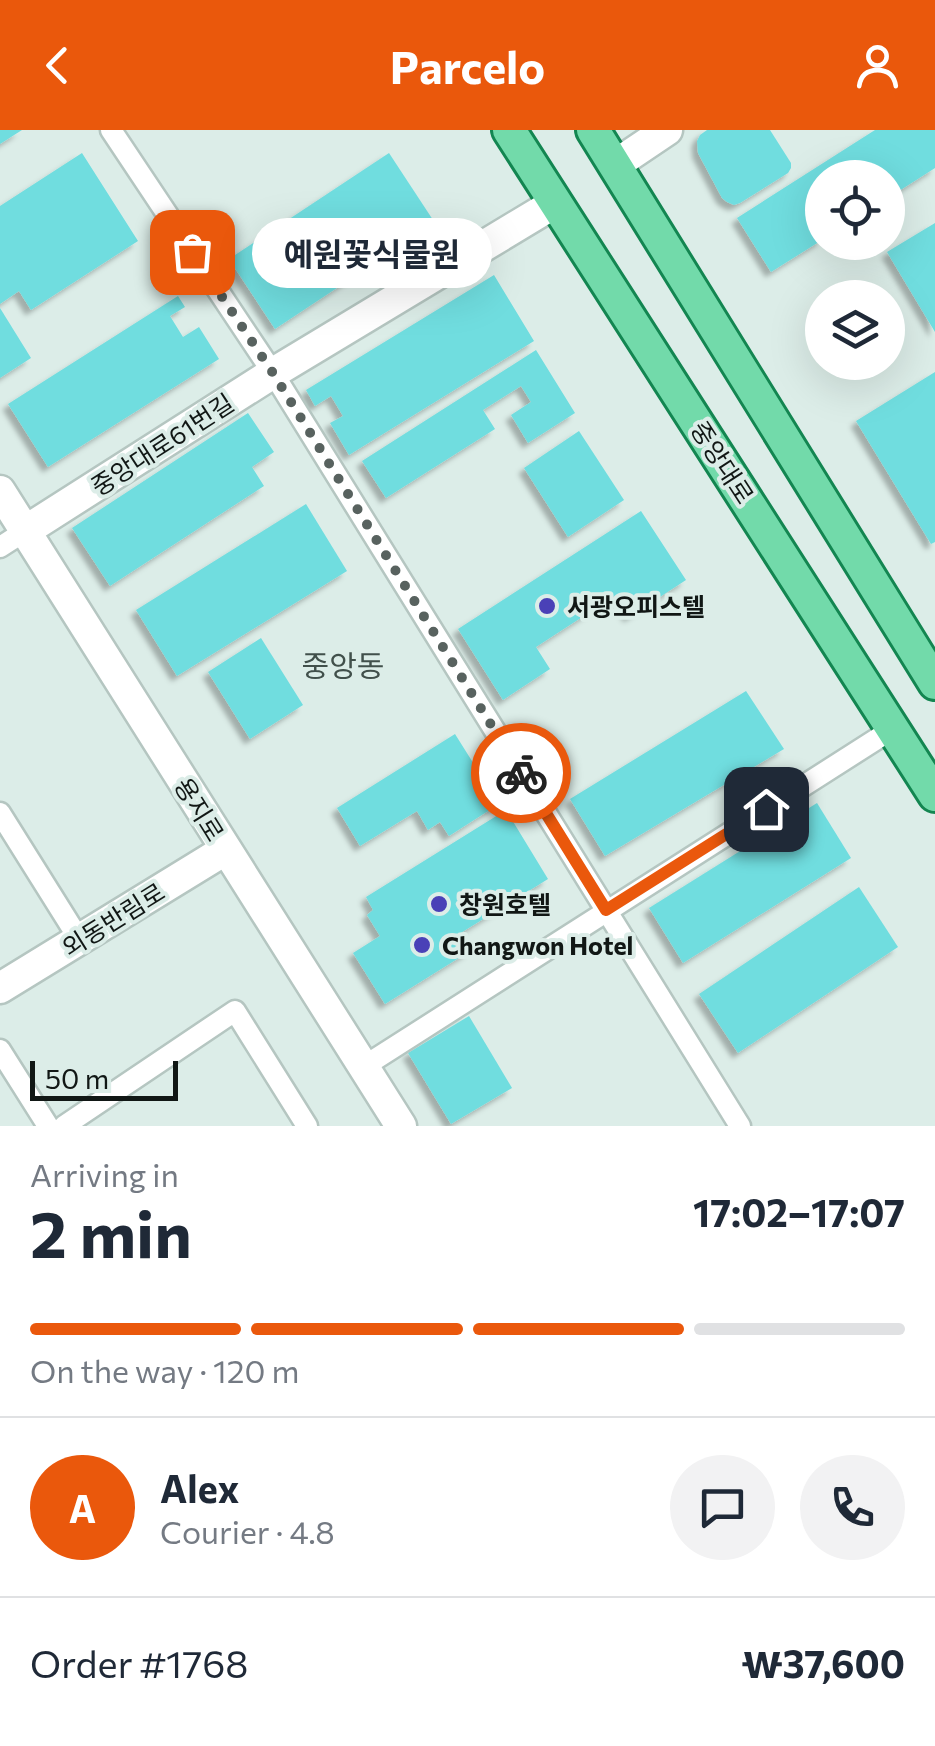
<!DOCTYPE html>
<html lang="en">
<head>
<meta charset="utf-8">
<style>
	:root { --surface:#fff; --page:#f2f2f3; --text:#1f2937; --muted:#747a83; --line:#e0e1e3; --accent:#ea580c }
	body { margin:0; font-family:Commissioner,"Noto Sans KR",sans-serif; background:var(--page); color:var(--text); height:100vh; display:flex; flex-direction:column; font-size:38px; white-space:nowrap }
	* { box-sizing:border-box; margin:0 }
	p { font-size:32px; color:var(--muted) }
	.icon { flex:none; width:55px; height:55px; fill:none; stroke:currentColor; stroke-width:2; stroke-linecap:round; stroke-linejoin:round }
	.map { position:relative; height:996px; overflow:hidden }
	.side { display:flex; flex-direction:column; background:var(--surface); flex:1 }
	.side>* { flex:none }
	.buttons { position:absolute; left:805px; top:30px; display:grid; gap:20px }
	.buttons a { display:grid; place-items:center; width:100px; height:100px; border-radius:50%; background:var(--surface); box-shadow:0 10px 40px #0002; font-size:50px }
	.scale { position:absolute; left:30px; bottom:25px; width:148px; box-sizing:border-box; padding-left:10px; border:5px solid #111715; border-top:0; font-size:28px; line-height:35px; white-space:nowrap; color:#111715; -webkit-text-stroke:8px #dcede8; paint-order:stroke }
	.pin { position:absolute; display:grid; place-items:center; width:85px; height:85px; color:#fff; margin:-42px; border-radius:20px; box-shadow:0 5px 15px #0006 }
	.courier { position:absolute; display:grid; place-items:center; width:100px; height:100px; margin:-50px; border:8px solid #ea580c; border-radius:50%; background:#fff; color:#222; box-shadow:0 2px 12px #0007 }
	.bubble { position:absolute; height:70px; border-radius:35px; background:var(--surface); box-shadow:0 10px 40px #0002; font-size:32px; font-weight:700; line-height:70px; text-align:center }
	.headline em { font-style:normal; font-weight:700 }
	.headline div { display:flex; flex-direction:column-reverse }
	.headline { display:flex; align-items:center; justify-content:space-between; height:170px; padding:0 30px }
	h1 { font-size:65px; font-weight:700; line-height:75px }
	.bar { display:grid; grid-template-columns:repeat(4,1fr); gap:15px 10px; align-content:center; height:120px; padding:0 30px }
	.bar i { height:12px; border-radius:8px; background:var(--line) }
	.bar .selected { background:var(--accent) }
	.bar p { grid-column:span 4 }
	.line { display:flex; align-items:center; gap:25px; padding:0 30px; border-top:2px solid var(--line) }
	.line div { flex:1 }
	.round { display:grid; place-items:center; flex:none; width:105px; height:105px; border-radius:52px; background:var(--page) }
	header { display:flex; justify-content:space-between; align-items:center; height:130px; padding:0 30px; background:var(--accent); color:#fff; font-size:45px; font-weight:700 }
	.map>svg:first-child { display:block }
	.building { fill:#70dddf; filter:url(#shadow) }
	.lines { fill:none; stroke-linecap:round; stroke-linejoin:round }
	.street-casing { stroke:#b5c6c1; stroke-width:25 }
	.secondary-casing { stroke:#b5c6c1; stroke-width:35 }
	.primary-casing { stroke:#138651; stroke-width:38 }
	.street { stroke:#fff; stroke-width:20 }
	.secondary { stroke:#fff; stroke-width:30 }
	.primary { stroke:#72daaa; stroke-width:32 }
	.done { stroke:#58625f; stroke-width:10; stroke-dasharray:0 18 }
	.route { stroke:#ea580c; stroke-width:12 }
	.poi-dot { fill:#4a41b7; stroke:#dcede8; stroke-width:4 }
	.labels { text-anchor:middle; dominant-baseline:central; stroke-width:8; stroke-linejoin:round; paint-order:stroke }
	.street-label { font-size:25px; fill:#111715; stroke:#dcede8 }
	.poi-label { font-size:25px; font-weight:bold; fill:#111715; stroke:#dcede8; text-anchor:start }
	.quarter-label { font-size:30px; fill:#41504b; stroke:#dcede8 }
</style>
</head>
<body>
<header><svg class="icon" aria-label="back" viewBox="0 0 24 24"><path d="M15 5l-7 7 7 7"/></svg>Parcelo<svg class="icon" aria-label="person" viewBox="0 0 24 24"><circle cx="12" cy="8" r="4"/><path d="M4 21q1-7 8-7t8 7"/></svg></header>
<div class="map">
<svg width="935" height="996" viewBox="0 0 935 996">
	<defs>
		<filter id="shadow"><feDropShadow dx="-5.5" dy="5.5" stdDeviation="2.5" flood-color="#0004"/></filter>
	</defs>
	<rect width="100%" height="100%" fill="#dcede8"/>
	<g class="building">
		<path d="M0,0h22l-22,14z"/>
		<path d="M707,0h63l21,33v5l-3,5 -48,30 -6,2 -7,-3 -5,-4 -24,-45 -1,-12 3,-6z"/>
		<path d="M875,0h60v38l-47,30v-20h-66v62l-51,32 -34,-54z"/>
		<path d="M82,23l56,88 -107,69 -12,-19 -19,13v-98z"/>
		<path d="M389,23l46,70 -160,106 -46,-70z"/>
		<path d="M935,93v109l-48,-80z"/>
		<path d="M494,145l40,66 -185,114 -19,-32 13,-7 -12,-20 -16,10 -9,-16z"/>
		<path d="M178,166l7,11 -15,9 13,21 16,-10 20,32 -171,108 -40,-63z"/>
		<path d="M0,178l31,50 -31,20z"/>
		<path d="M536,220l39,63 -47,30 -17,-28 20,-13 -10,-16 -38,24 12,19 -109,69 -24,-37z"/>
		<path d="M935,242v170l-4,2 -75,-123z"/>
		<path d="M248,283l26,39 -22,15 12,19 -154,100 -38,-58z"/>
		<path d="M579,301l45,69 -56,37 -44,-69z"/>
		<path d="M306,374l41,67 -170,105 -41,-66z"/>
		<path d="M641,381l45,69 -57,37 -13,-22 -80,52 14,22 -47,31 -45,-71z"/>
		<path d="M261,508l42,67 -53,34 -42,-67z"/>
		<path d="M746,561l38,58 -179,107 -35,-57z"/>
		<path d="M455,604l44,70 -50,32 -9,-14 -12,8 -11,-19 -57,35 -23,-38z"/>
		<path d="M817,673l34,55 -168,105 -34,-55z"/>
		<path d="M506,680l42,69 -89,55 11,17 -85,53 -32,-51 27,-17 -13,-21 6,-5 -7,-13z"/>
		<path d="M859,757l39,60 -160,106 -39,-59z"/>
		<path d="M469,886l43,72 -61,36 -43,-71z"/>
	</g>
	<g class="lines">
		<g class="street-casing">
			<g id="street">
				<path d="M111,0l162,243 467,753"/>
				<path d="M0,417l25,-16"/>
				<path d="M0,683l79,126"/>
				<path d="M0,920l48,76"/>
				<path d="M363,937l531,-339"/>
				<path d="M64,996l171,-115 72,115"/>
			</g>
		</g>
		<g class="secondary-casing">
			<g id="secondary">
				<path d="M615,35l52,-35"/>
				<path d="M0,361l401,635"/>
				<path d="M25,401l248,-158 282,-170"/>
				<path d="M0,858l225,-138"/>
			</g>
		</g>
		<g class="primary-casing">
			<g id="primary">
				<path d="M509,0l426,665"/>
				<path d="M593,0l342,553"/>
			</g>
		</g>
		<use href="#street" class="street"/>
		<use href="#secondary" class="secondary"/>
		<use href="#primary" class="primary"/>
	</g>
	<g class="lines">
		<path class="done" d="M192,122l81,121 248,400"/>
		<path class="route" d="M521,643l85,137 160,-101"/>
	</g>
	<g class="poi-dot">
		<circle cx="547" cy="476" r="10"/>
		<circle cx="439" cy="774" r="10"/>
		<circle cx="422" cy="815" r="10"/>
	</g>
	<g class="labels">
		<g class="street-label">
			<text transform="translate(162 314) rotate(-33)">중앙대로61번길</text>
			<text transform="translate(723 332) rotate(57)">중앙대로</text>
			<text transform="translate(200 679) rotate(58)">용지로</text>
			<text transform="translate(113 789) rotate(-32)">외동반림로</text>
		</g>
		<g class="poi-label">
			<text x="567" y="476">서광오피스텔</text>
			<text x="459" y="774">창원호텔</text>
			<text x="442" y="815">Changwon Hotel</text>
		</g>
		<g class="quarter-label">
			<text x="343" y="534">중앙동</text>
		</g>
	</g>
</svg>
<div class="buttons">
<a><svg class="icon" aria-label="locate" viewBox="0 0 24 24"><circle cx="12" cy="12" r="6"/><path d="M12 2v4M12 18v4M2 12h4M18 12h4"/></svg></a>
<a><svg class="icon" aria-label="layers" viewBox="0 0 24 24"><path d="M12 4l9 5-9 5-9-5zM3 14l9 5 9-5"/></svg></a>
</div>
<div class="scale">50 m</div>
<div class="pin" style="left:192px;top:122px;background:#ea580c"><svg class="icon" aria-label="bag" viewBox="0 0 24 24"><path d="M5 8h14l-1 12H6zM9 8a3 3 0 0 1 6 0"/></svg></div>
<div class="pin" style="left:766px;top:679px;background:#1f2937"><svg class="icon" aria-label="home" viewBox="0 0 24 24"><path d="M3 11l9-7 9 7M6 9v11h12V9"/></svg></div>
<div class="courier" style="left:521px;top:643px"><svg class="icon" aria-label="bike" viewBox="0 0 24 24"><circle cx="6" cy="16" r="4"/><circle cx="18" cy="16" r="4"/><path d="M6 16l4-8h5l3 8M10 8l3 8H6M13 5h3"/></svg></div>
<div class="bubble" style="left:252px;top:88px;width:240px">예원꽃식물원</div>
</div>
<section class="side">
<div class="headline"><div><h1>2 min</h1><p>Arriving in</p></div><em>17:02–17:07</em></div>
<div class="bar"><i class="selected"></i><i class="selected"></i><i class="selected"></i><i></i><p>On the way · 120 m</p></div>
<div class="line" style="height:180px"><b class="round" style="background:var(--accent);color:#fff">A</b><div><b>Alex</b><p>Courier · 4.8</p></div><a class="round"><svg class="icon" aria-label="chat" viewBox="0 0 24 24"><path d="M4 5h16v11H9l-5 4z"/></svg></a><a class="round"><svg class="icon" aria-label="phone" viewBox="0 0 24 24"><path d="M5 4h4l2 5-3 2q2 4 5 5l2-3 5 2v4C11 20 4 13 5 4z"/></svg></a></div>
<div class="line" style="height:130px"><div>Order #1768</div><b>₩37,600</b></div>
</section>
</body>
</html>
